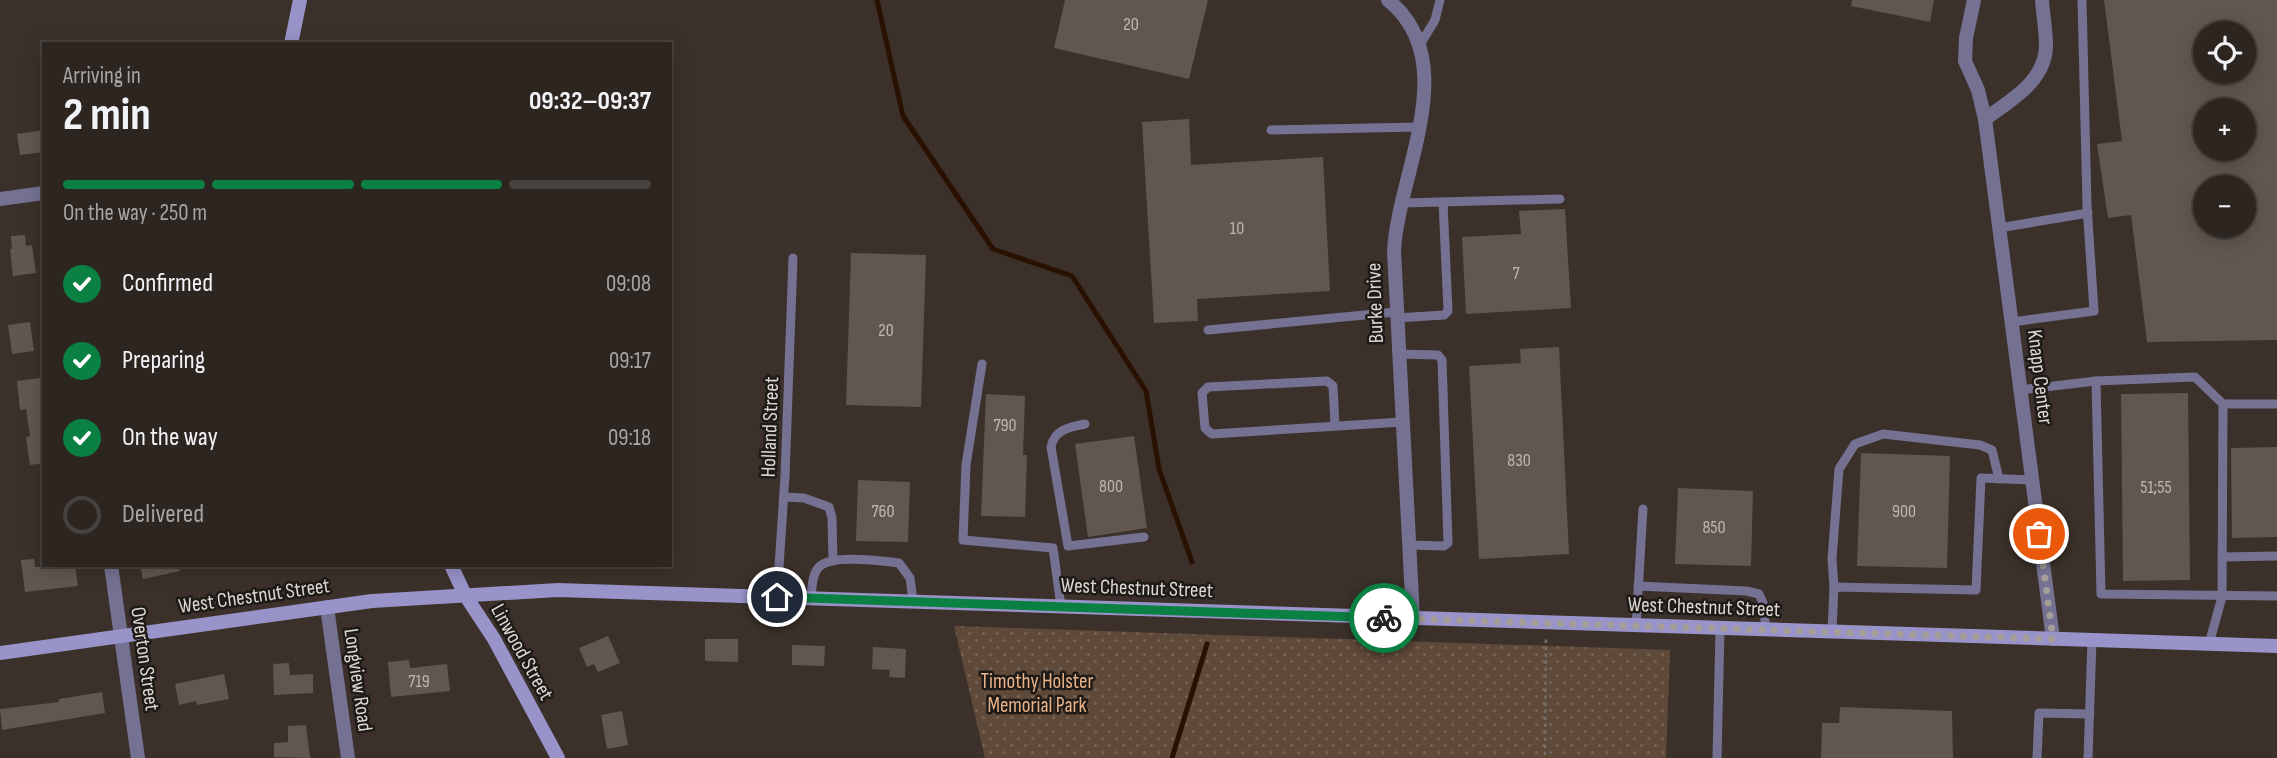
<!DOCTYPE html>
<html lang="en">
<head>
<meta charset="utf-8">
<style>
	:root { --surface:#2c2520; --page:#38312d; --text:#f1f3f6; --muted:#a6a5a5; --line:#48423e; --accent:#0b8043 }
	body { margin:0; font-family:"Sofia Sans Condensed",sans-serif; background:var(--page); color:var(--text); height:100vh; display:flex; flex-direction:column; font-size:26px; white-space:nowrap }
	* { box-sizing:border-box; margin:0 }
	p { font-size:23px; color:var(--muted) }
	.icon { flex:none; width:38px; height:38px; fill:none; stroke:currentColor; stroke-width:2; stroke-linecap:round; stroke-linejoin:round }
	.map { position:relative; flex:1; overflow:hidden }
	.drawer { position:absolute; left:42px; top:42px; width:630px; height:525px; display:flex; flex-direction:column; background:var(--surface); border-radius:0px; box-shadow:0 4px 18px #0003,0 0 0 2px var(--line) }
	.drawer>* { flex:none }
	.buttons { position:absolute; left:2193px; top:21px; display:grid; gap:14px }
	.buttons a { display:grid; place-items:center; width:63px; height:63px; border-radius:50%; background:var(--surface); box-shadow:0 4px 18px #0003,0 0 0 2px var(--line); font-size:35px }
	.pin { position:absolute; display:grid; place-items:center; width:60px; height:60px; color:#fff; margin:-30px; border:4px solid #fff; border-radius:50%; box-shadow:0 2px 7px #0007 }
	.courier { position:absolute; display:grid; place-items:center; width:70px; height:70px; margin:-35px; border:5px solid #0b8043; border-radius:50%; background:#fff; color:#222; box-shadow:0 2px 9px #0007 }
	.summary em { font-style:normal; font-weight:700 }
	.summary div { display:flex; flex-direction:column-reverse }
	.summary { display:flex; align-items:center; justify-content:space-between; height:119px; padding:0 21px }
	h1 { font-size:46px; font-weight:700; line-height:52px }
	.bar { display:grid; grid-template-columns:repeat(4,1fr); gap:10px 7px; align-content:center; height:84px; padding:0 21px }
	.bar i { height:9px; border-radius:5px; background:var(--line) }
	.bar .active { background:var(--accent) }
	.bar p { grid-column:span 4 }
	ol { padding:0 21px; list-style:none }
	li { display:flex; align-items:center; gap:21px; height:77px }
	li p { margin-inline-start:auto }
	li .icon { padding:7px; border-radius:50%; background:var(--accent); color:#fff; stroke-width:4 }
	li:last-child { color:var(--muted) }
	li i { width:38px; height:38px; border:4px solid var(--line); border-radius:50% }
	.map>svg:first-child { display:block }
	.park { fill:url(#park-dots) }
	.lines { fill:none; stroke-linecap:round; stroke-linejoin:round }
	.stream { stroke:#2a1000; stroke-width:5 }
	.building { fill:#615750; fill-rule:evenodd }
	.path { stroke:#776f68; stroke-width:2.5; stroke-dasharray:3.5 3.5; stroke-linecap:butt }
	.lane { stroke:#747193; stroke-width:9 }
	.street { stroke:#747193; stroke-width:14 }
	.secondary { stroke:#9893c9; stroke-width:14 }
	.done { stroke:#a59e98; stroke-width:7; stroke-dasharray:0 12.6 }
	.route { stroke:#0b8043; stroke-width:9 }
	.labels { text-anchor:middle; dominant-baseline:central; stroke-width:5; stroke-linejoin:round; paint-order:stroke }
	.number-label { font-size:18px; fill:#bfb8b2 }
	.street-label { font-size:21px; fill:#ded8d3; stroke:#1e1a17 }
	.park-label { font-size:21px; fill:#e9b287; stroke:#1e1a17 }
</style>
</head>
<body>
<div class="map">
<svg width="2277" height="758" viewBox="0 0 2277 758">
	<defs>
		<pattern id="park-dots" width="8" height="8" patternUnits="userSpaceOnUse" patternTransform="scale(1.75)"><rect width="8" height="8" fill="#5f4939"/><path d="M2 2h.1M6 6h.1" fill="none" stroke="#766255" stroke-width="1.8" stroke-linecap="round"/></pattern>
	</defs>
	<rect width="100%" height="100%" fill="#3b312a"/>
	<path class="park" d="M954,626l716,24 -4,108h-681z"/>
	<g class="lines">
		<g class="stream">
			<path d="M877,0l26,116 90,133 79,27 74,115 13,78 33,93"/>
			<path d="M1172,758l35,-114"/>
		</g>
	</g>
	<g class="building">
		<path d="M1065,0h143l-19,79 -135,-31z"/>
		<path d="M1852,0h82l-4,22 -79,-16z"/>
		<path d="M2104,0h173v340l-130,2 -16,-127 -23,3 -11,-74 25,-3zM2205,33h39v39h-39zM2205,110h39v39h-39zM2205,187h39v39h-39z"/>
		<path d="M1189,119l2,46 132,-8 7,134 -133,8 1,22 -44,2 -12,-201z"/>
		<path d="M44,130v22l-24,3 -3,-21z"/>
		<path d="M1565,209l6,99 -105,6 -4,-77 59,-3 -2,-23z"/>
		<path d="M25,235l1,11 6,-1 4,28 -23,3 -3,-27h2l-1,-13z"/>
		<path d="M851,253l75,2 -5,152 -75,-2z"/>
		<path d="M30,322l4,29 -22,3 -4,-29z"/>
		<path d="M1559,347l10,207 -90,5 -10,-193 52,-3 -1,-14z"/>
		<path d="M40,378l3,29 1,56 -14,2 -4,-28 4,-1 -4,-27 -6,1 -3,-29z"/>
		<path d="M2188,393l2,187 -67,1 -2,-187z"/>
		<path d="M986,394l39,2 -2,59h4l-2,62 -44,-1z"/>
		<path d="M1134,436l13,92 -59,9 -13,-93z"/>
		<path d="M2277,447v90l-45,1 -1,-90z"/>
		<path d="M1861,453l89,3 -3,112 -90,-2z"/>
		<path d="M858,480l52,2 -2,60 -52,-1z"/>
		<path d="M1678,488l75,3 -2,75 -76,-2z"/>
		<path d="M34,559l1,8 40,-2 3,21 -53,6 -4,-32z"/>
		<path d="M140,565h39l1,6 -37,8z"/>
		<path d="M608,636l12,27 -22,9 -4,-8 -7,3 -8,-19z"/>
		<path d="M705,639h33v23l-33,-1z"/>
		<path d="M792,645l33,1 -1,20 -32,-1z"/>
		<path d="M873,647l33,2 -1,29 -16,-1 1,-7 -18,-1z"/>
		<path d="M409,660l1,8 37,-4 3,27 -59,6 -3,-35z"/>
		<path d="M289,663l1,12 23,-1v19l-39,2 -1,-31z"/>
		<path d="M224,674l5,25 -32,6 -1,-4 -17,4 -4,-21z"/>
		<path d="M102,692l3,21 -103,17 -2,-21 59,-7v-3z"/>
		<path d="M1840,707l112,4 1,47h-132l1,-35h17z"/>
		<path d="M622,711l6,34 -21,4 -6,-34z"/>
		<path d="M306,725l4,33 -36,-1v-14l14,-1v-16z"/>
	</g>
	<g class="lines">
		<path class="path" d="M1545,755l1,-118"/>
		<g class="lane">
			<path d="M1420,45l15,-25 5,-20"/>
			<path d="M1271,130l148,-3"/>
			<path d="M1402,203l158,-4"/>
			<path d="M1999,228l89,-15"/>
			<path d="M1396,318l48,-3 4,-4 -5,-109"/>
			<path d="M2012,322l82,-11 -7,-106 -5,-205"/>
			<path d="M1208,330l188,-18"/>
			<path d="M1398,354l40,1 4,5 6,183 -4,3 -35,-1"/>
			<path d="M982,364l-16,101 -3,75 90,8 8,59"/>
			<path d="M2096,381l5,213 176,2"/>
			<path d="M2020,390l76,-9 99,-4 28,27 -1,193 -13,47"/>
			<path d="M2223,404h54"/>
			<path d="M1085,424c-16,3 -31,6 -34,23l17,99 76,-9"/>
			<path d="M1335,426l-2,-40 -6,-5 -119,6 -6,6 3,35 7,6 190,-12"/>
			<path d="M784,497l20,1 25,9 3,11 1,43"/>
			<path d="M2222,557l55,-1"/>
			<path d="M1638,586l108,5 13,3 4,9 3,27"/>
			<path d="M1834,587l-2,-28 7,-90 16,-25 28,-10 97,11 12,5 7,29"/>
			<path d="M777,597l8,-121 8,-218"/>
			<path d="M811,598c1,-10 1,-25 9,-32 14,-12 61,-5 79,-3l11,15 3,23"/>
			<path d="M1636,626l7,-117"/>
			<path d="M1832,632l2,-45 142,3 5,-112 51,2"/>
			<path d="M1717,758l3,-129"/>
			<path d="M2037,758l2,-45 51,1"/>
			<path d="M2088,758l4,-118"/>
		</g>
		<g class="street">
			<path d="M1388,0c76,61 10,173 6,251l19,367"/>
			<path d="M1974,0l-8,38 -1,23 13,29 7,29 68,520"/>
			<path d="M1985,119c26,-19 61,-38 61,-74 0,-15 -3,-30 -4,-45"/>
			<path d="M0,199l44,-6"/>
			<path d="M111,565l27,193"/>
			<path d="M327,607l21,151"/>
		</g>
		<g class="secondary">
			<path d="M291,44l9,-44"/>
			<path d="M451,565l14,30 29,44 64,119"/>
			<path d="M0,653l372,-52 186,-11 1719,56"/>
		</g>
	</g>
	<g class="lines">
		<path class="done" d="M1384,618l669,21 -14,-105"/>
		<path class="route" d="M777,597l607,21"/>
	</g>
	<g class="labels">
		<g class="number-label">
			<text x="1131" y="24">20</text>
			<text x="1237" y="228">10</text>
			<text x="1516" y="273">7</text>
			<text x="886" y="330">20</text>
			<text x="1005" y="425">790</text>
			<text x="1519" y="460">830</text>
			<text x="1111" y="486">800</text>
			<text x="2156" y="487">51;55</text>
			<text x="883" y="511">760</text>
			<text x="1904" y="511">900</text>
			<text x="1714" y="527">850</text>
			<text x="419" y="681">719</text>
		</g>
		<g class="street-label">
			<text transform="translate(1375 303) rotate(-92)">Burke Drive</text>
			<text transform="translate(2040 377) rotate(83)">Knapp Center</text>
			<text transform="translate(770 427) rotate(-88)">Holland Street</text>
			<text transform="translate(1137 588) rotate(2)">West Chestnut Street</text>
			<text transform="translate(254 596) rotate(-8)">West Chestnut Street</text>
			<text transform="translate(1704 607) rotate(2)">West Chestnut Street</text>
			<text transform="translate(522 652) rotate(61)">Linwood Street</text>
			<text transform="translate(145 659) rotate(82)">Overton Street</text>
			<text transform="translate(358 680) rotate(82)">Longview Road</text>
		</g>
		<g class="park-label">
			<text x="1037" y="681">Timothy Holster<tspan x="1037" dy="24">Memorial Park</tspan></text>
		</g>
	</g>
</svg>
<div class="buttons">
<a><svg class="icon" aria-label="locate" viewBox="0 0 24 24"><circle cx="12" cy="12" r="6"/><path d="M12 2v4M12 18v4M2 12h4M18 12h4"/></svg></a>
<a>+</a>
<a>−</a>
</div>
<div class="pin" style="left:2039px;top:534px;background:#ea580c"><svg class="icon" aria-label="bag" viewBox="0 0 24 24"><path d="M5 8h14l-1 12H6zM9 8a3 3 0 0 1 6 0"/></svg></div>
<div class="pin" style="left:777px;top:597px;background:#1f2937"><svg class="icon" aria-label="home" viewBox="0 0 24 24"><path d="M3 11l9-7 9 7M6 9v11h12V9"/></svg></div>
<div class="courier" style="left:1384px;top:618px"><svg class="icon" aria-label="bike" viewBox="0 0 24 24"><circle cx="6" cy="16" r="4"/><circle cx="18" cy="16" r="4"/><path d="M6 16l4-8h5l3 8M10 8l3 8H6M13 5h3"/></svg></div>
<section class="drawer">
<div class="summary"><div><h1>2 min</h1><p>Arriving in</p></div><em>09:32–09:37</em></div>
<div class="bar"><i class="active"></i><i class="active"></i><i class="active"></i><i></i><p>On the way · 250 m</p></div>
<ol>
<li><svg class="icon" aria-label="check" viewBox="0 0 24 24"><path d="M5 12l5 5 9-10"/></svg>Confirmed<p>09:08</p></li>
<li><svg class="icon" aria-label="check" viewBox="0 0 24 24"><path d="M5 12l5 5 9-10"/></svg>Preparing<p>09:17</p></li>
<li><svg class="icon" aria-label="check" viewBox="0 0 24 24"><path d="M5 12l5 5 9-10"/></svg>On the way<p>09:18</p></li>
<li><i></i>Delivered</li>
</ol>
</section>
</div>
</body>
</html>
